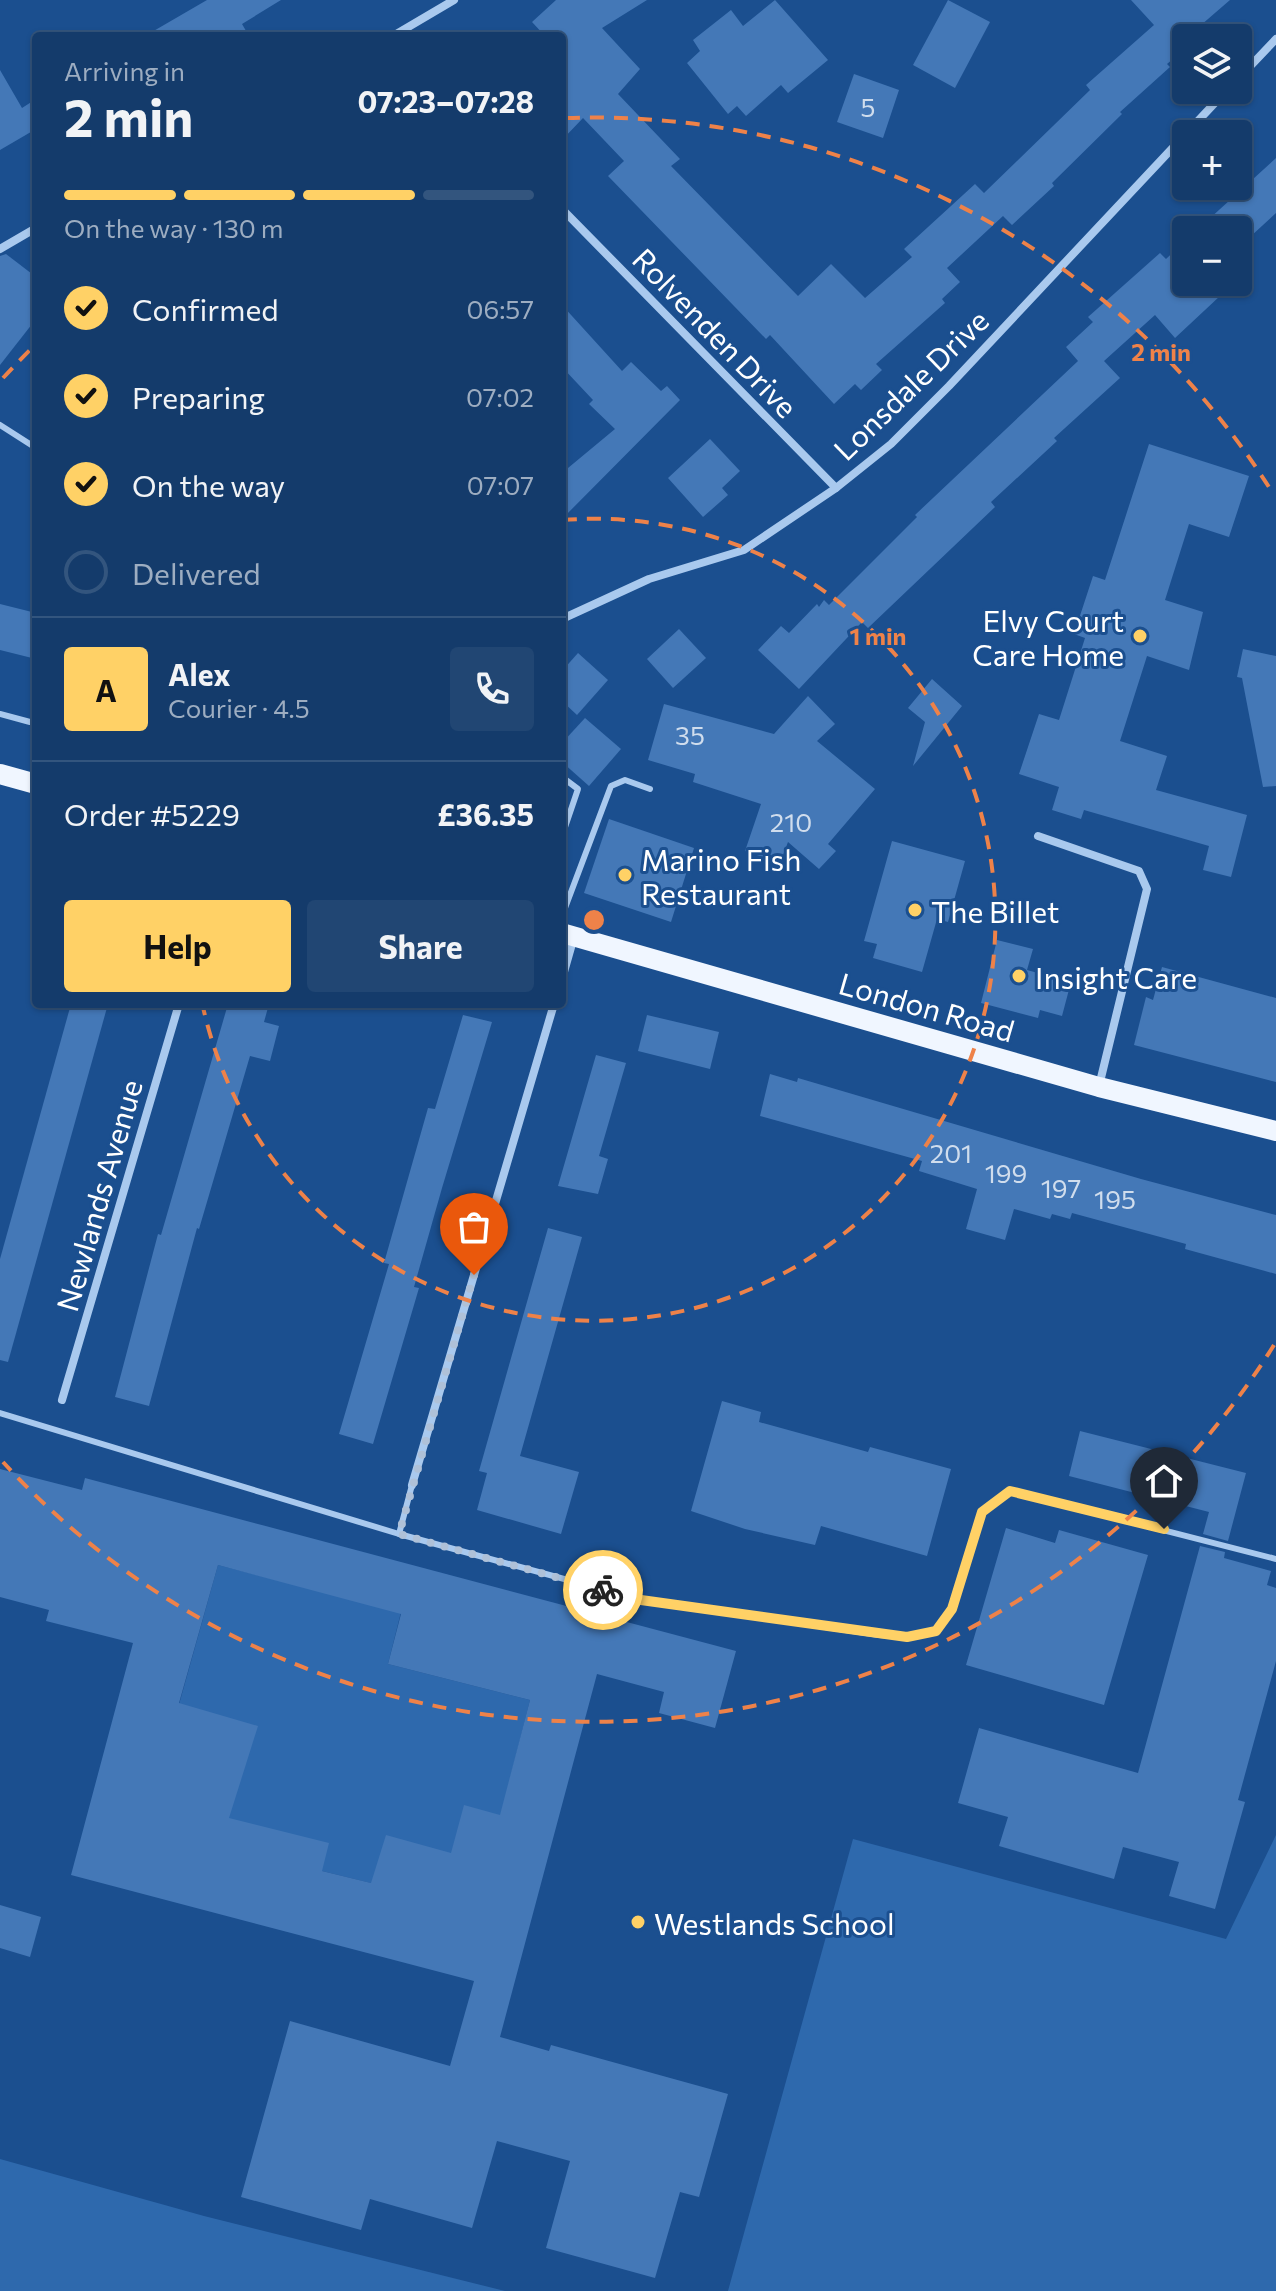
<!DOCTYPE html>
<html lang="en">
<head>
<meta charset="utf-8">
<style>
	:root { --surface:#143b6b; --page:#214673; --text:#f1f3f6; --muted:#9dadc1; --line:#33557e; --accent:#ffd166 }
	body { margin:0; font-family:Commissioner,sans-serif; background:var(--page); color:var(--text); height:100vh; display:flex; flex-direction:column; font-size:30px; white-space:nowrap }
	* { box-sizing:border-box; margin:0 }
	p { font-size:26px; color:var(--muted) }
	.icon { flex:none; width:44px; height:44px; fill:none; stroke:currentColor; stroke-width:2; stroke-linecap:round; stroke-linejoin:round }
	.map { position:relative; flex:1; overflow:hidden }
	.side { position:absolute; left:32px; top:32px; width:534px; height:976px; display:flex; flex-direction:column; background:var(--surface); border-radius:8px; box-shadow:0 2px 6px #0004,0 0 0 2px var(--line) }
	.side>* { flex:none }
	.controls { position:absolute; left:1172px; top:24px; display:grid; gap:16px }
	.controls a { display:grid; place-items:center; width:80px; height:80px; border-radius:8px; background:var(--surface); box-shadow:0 2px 6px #0004,0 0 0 2px var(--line); font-size:40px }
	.pin { position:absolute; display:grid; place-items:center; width:68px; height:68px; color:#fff; margin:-82px -34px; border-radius:50% 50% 50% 0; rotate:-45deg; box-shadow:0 0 8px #0007 }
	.pin .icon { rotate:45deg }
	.courier { position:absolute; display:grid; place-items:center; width:80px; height:80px; margin:-40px; border:6px solid #ffd166; border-radius:50%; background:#fff; color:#222; box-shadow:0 2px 10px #0007 }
	.overview em { font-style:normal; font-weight:700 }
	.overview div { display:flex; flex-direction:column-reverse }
	.overview { display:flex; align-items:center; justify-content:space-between; height:136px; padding:0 32px }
	h1 { font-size:52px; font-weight:700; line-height:60px }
	.bar { display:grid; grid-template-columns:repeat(4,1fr); gap:12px 8px; align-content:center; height:96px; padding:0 32px }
	.bar i { height:10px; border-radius:6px; background:var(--line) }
	.bar .on { background:var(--accent) }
	.bar p { grid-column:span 4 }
	.line { display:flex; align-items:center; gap:20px; padding:0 32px; border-top:2px solid var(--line) }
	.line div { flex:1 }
	.round { display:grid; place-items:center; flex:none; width:84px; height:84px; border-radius:8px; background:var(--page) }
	ol { padding:0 32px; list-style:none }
	li { display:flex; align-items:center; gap:24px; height:88px }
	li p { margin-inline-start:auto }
	li .icon { padding:8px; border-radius:50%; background:var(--accent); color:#111; stroke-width:4 }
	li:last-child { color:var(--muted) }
	li i { width:44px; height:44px; border:4px solid var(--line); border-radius:50% }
	.action { display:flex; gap:16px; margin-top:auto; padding:16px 32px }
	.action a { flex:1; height:92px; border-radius:8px; background:var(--accent); color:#111; font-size:32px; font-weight:700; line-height:92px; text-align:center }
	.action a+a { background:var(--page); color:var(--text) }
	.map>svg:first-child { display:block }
	.green { fill:#2e69ad }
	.building { fill:#4478b7; fill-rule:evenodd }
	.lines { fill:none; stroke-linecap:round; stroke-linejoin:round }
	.lane { stroke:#a9c9ee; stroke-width:6 }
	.street { stroke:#a9c9ee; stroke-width:8 }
	.primary { stroke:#f0f6ff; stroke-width:20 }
	.done { stroke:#afc1d8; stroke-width:8; stroke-dasharray:0 14.4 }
	.route { stroke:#ffd166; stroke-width:10 }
	.ring { fill:none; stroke:#ee8249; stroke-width:4; stroke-dasharray:14 10 }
	.poi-dot { fill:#ffd166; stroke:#1b4f8f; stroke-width:3 }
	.labels { text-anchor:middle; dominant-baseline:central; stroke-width:6; stroke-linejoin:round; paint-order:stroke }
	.number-label { font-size:26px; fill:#d0dded }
	.street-label { font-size:30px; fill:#fff; stroke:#1b4f8f }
	.poi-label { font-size:30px; fill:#fff; stroke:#1b4f8f; text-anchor:start }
	.centre { fill:#ee8249; stroke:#1b4f8f; stroke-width:4 }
	.ring-label { font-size:24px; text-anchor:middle; font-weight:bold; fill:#ee8249; stroke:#1b4f8f; stroke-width:6; stroke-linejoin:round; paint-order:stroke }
</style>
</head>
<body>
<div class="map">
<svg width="1276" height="2291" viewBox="0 0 1276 2291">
	<rect width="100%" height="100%" fill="#1b4f8f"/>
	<g class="green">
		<path d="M218,1565l183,47 -13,52 142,36 -61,241 -66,-50 -81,-20 -182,-27z"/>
		<path d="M1276,1835v456h-548l125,-452 373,100z"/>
		<path d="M0,2159l204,57 301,75h-505z"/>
	</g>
	<g class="building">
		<path d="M207,0h74l-39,24 7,12h-104z"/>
		<path d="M556,0h91l-45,28 38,41 -22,25 62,65 -9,7 127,130 33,-32 34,34 47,-41 -8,-8 71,-65 9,9 106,-103 -4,-5 68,-60 -23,-25h99l-44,38v10l-19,16 3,3 -50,45 2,2 -70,69 2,3 -42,39 -9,-9 -56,52 13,14 -18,17 3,4 -69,61 6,6 -21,20 -6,-6 -21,20 -64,-69 -4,4 -158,-163 16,-15 -41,-43 -21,22v-104h-17l-13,-14z"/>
		<path d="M775,0l53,60 -40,33 -7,-8 -35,31 -9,-10 -9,8 -41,-51 13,-12 -7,-11 38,-30 12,16z"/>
		<path d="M948,0l42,22 -35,66 -42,-23z"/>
		<path d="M0,70l22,38 14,-9v30l-36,21z"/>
		<path d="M854,74l45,16 -16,48 -46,-16z"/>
		<path d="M1276,158v55l-38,35v-18h-41z"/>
		<path d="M1186,240v42h49l-60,56 -20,-23 -51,46 16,17 -66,60 3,3 -66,61 4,5 -127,121 -6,-6 -63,67 -41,-39 23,-24 8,7 28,-29 2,3 5,-7 5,5 88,-88 -2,-2 163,-154 -12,-14 27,-25 -5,-5 72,-64 6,6z"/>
		<path d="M6,254l30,23v42l-36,46v-109z"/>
		<path d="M562,305l60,66 9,-9 30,29 6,-5 13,14 -118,119v-46l53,-44 -26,-25 4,-4 -31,-33z"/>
		<path d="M710,439l30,32 -18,17 6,7 -25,22 -35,-39z"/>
		<path d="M1149,444l100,32 -20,61 -40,-13 -24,76 38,12 -14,58 -42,-14 -27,85 47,15 -11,34 91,25 -16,62 -28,-7 6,-24 -125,-36 -3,9 -29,-9 7,-23 -40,-13 20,-60 20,6 26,-82 -11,-4 19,-58 12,4z"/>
		<path d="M0,604l36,9v46l-36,-9z"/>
		<path d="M679,629l27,29 -33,30 -26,-29z"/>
		<path d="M1243,649l33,7v130l-13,1 -21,-109 -5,-1z"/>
		<path d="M578,653l30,27 -31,35 -15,-14v-30z"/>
		<path d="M932,679l30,27 -49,60 12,-44 -17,-14z"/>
		<path d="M808,696l27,28 -18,17 58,48 -47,55 8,7 -17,18 -31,-27 -8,21 -35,-12 16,-47 -68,-22 2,-8 -47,-14 16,-56 110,30z"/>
		<path d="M585,718l36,31 -32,37 -27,-24v-19z"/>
		<path d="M609,819l85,29 -23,74 -87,-29z"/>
		<path d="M892,841l73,20 -17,61 -11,-3 -15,53 -49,-14 4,-14 -13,-3z"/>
		<path d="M997,940l36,9 -6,21 44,12 -9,34 -22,-6 -2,8 -57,-15z"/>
		<path d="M1162,967l114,31v84l-142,-37 12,-48 7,3z"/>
		<path d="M71,1004h37l-100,358 -8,-2v-101z"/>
		<path d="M228,1004h41l-5,18 15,4 -9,35 -20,-5 -51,173 -2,-1 -48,178 -34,-9 43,-163 3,1z"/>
		<path d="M463,1015l29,7 -50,166 -28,99 5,1 -46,156 -34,-10 50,-170 -5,-1 44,-155 7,1z"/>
		<path d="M647,1015l72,17 -9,37 -72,-18z"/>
		<path d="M596,1055l30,8 -27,93 9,3 -10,35 -40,-8z"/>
		<path d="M770,1074l27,8 1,-4 343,101 135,36v59l-91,-25 1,-5 -114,-31 -2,6 -18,-5 -2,5 -36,-10 -9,31 -39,-11 11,-40 -58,-18 3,-10 -162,-45z"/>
		<path d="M548,1228l34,9 -62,219 59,16 -18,62 -84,-24 10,-37 -8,-2z"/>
		<path d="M722,1401l39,11 -2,10 109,30 2,-5 81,22 -24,87 -106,-30 -6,19 -70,-16 -54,-18z"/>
		<path d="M1080,1431l166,42 -18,68 -25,-7 6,-22 -140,-36z"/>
		<path d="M0,1469l82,21 3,-12 651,173 -21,77 -56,-15 5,-21 -67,-18 -97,363 49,14 2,-6 177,49 -29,103 -19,-5 -25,86 -109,-30 24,-87 -73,-20 -25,87 -102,-29 -9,31 -120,-33 49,-176 160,45 24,-85 -403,-106 62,-232 -87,-22 3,-11 -49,-13zM218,1565l183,49 -13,50 142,36 -30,115 -36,-10 -13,48 -65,-18 -15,48 -49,-12 7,-28 -100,-25 29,-92 -79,-23z"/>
		<path d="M1006,1528l49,15 4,-13 89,25 -44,150 -138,-40z"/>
		<path d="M1200,1546l25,6 -1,6 47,13 -4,14 9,3v73l-38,139 7,2 -30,107 -46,-13 10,-34 -56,-15 -9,32 -115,-33 9,-29 -50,-14 21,-75 159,45z"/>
		<path d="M0,1905l41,12 -11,40 -30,-9z"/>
	</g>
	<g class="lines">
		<g class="lane">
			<path d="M0,425l36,23"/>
			<path d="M0,714l30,8"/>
			<path d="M562,777l16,12 -16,47"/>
			<path d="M562,916l49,-130 14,-6 25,9"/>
			<path d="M0,1413l399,121"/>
			<path d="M412,1485l-13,49 242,66 238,35 28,2 29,-6 16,-22 30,-97 28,-21 266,68"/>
		</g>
		<g class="street">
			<path d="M393,36l61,-36"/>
			<path d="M1238,79l38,-40"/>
			<path d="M562,209l274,279"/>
			<path d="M0,249l36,-21"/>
			<path d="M562,619l87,-40 95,-29 92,-62 55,-44 58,-58 278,-296"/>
			<path d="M1038,836l101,35 8,18 -48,197"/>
			<path d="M562,979l12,-42"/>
			<path d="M62,1400l117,-396"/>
			<path d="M412,1485l142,-481"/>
		</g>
		<g class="primary">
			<path d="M0,774l36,10"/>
			<path d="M562,933l537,154 177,44"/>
		</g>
	</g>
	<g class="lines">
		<path class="done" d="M474,1275l-75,259 204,56"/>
		<path class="route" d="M603,1590l38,10 266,37 29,-6 16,-22 30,-97 28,-21 154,38"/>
	</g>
	<g class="ring">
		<path d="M563 520A401 401 0 1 1 203 1007"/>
		<path d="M1274 1345A802 802 0 0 1 3 1462M3 378A802 802 0 0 1 32 348M566 118A802 802 0 0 1 1274 495"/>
	</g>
	<g class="poi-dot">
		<circle cx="1140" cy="636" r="8"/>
		<circle cx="625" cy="875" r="8"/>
		<circle cx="915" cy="910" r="8"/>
		<circle cx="1019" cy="976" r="8"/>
		<circle cx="638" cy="1922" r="8"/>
	</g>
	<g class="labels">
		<g class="number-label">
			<text x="868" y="106">5</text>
			<text x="690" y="734">35</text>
			<text x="791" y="821">210</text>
			<text x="951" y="1152">201</text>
			<text x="1006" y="1172">199</text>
			<text x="1061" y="1187">197</text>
			<text x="1115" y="1198">195</text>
		</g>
		<g class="street-label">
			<text transform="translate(716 332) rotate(46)">Rolvenden Drive</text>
			<text transform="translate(910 384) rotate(-44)">Lonsdale Drive</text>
			<text transform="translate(927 1006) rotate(16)">London Road</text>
			<text transform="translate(98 1195) rotate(-74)">Newlands Avenue</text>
		</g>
		<g class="poi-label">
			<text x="1124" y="619" text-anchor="end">Elvy Court<tspan x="1124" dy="34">Care Home</tspan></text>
			<text x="641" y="858">Marino Fish<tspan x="641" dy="34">Restaurant</tspan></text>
			<text x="931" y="910">The Billet</text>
			<text x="1035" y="976">Insight Care</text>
			<text x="654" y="1922">Westlands School</text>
		</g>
	</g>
	<circle cx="594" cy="920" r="12" class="centre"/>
	<g class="ring-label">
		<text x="1161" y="361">2 min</text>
		<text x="878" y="645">1 min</text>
	</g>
</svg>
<div class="controls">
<a><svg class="icon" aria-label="layers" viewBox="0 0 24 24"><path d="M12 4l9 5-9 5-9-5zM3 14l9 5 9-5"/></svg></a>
<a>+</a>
<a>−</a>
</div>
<div class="pin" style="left:474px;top:1275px;background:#ea580c"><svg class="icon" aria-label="bag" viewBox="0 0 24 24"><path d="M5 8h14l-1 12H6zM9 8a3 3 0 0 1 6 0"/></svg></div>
<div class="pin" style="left:1164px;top:1529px;background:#1f2937"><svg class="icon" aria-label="home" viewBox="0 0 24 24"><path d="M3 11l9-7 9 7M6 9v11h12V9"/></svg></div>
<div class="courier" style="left:603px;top:1590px"><svg class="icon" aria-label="bike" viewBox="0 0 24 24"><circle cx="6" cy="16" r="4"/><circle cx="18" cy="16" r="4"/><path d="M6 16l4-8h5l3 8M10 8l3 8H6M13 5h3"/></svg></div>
<section class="side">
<div class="overview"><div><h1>2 min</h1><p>Arriving in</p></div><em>07:23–07:28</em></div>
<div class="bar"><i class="on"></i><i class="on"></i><i class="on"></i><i></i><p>On the way · 130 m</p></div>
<ol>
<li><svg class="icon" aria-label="check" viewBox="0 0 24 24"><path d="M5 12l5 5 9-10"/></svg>Confirmed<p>06:57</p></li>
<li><svg class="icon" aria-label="check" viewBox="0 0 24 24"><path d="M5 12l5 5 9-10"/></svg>Preparing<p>07:02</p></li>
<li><svg class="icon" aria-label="check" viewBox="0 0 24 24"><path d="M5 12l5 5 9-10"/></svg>On the way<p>07:07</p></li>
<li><i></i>Delivered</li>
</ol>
<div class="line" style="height:144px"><b class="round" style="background:var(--accent);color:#111">A</b><div><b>Alex</b><p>Courier · 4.5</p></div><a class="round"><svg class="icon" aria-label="phone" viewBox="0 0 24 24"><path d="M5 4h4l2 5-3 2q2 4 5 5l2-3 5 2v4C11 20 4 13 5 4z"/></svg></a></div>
<div class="line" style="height:104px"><div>Order #5229</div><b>£36.35</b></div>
<div class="action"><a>Help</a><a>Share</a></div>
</section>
</div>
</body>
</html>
